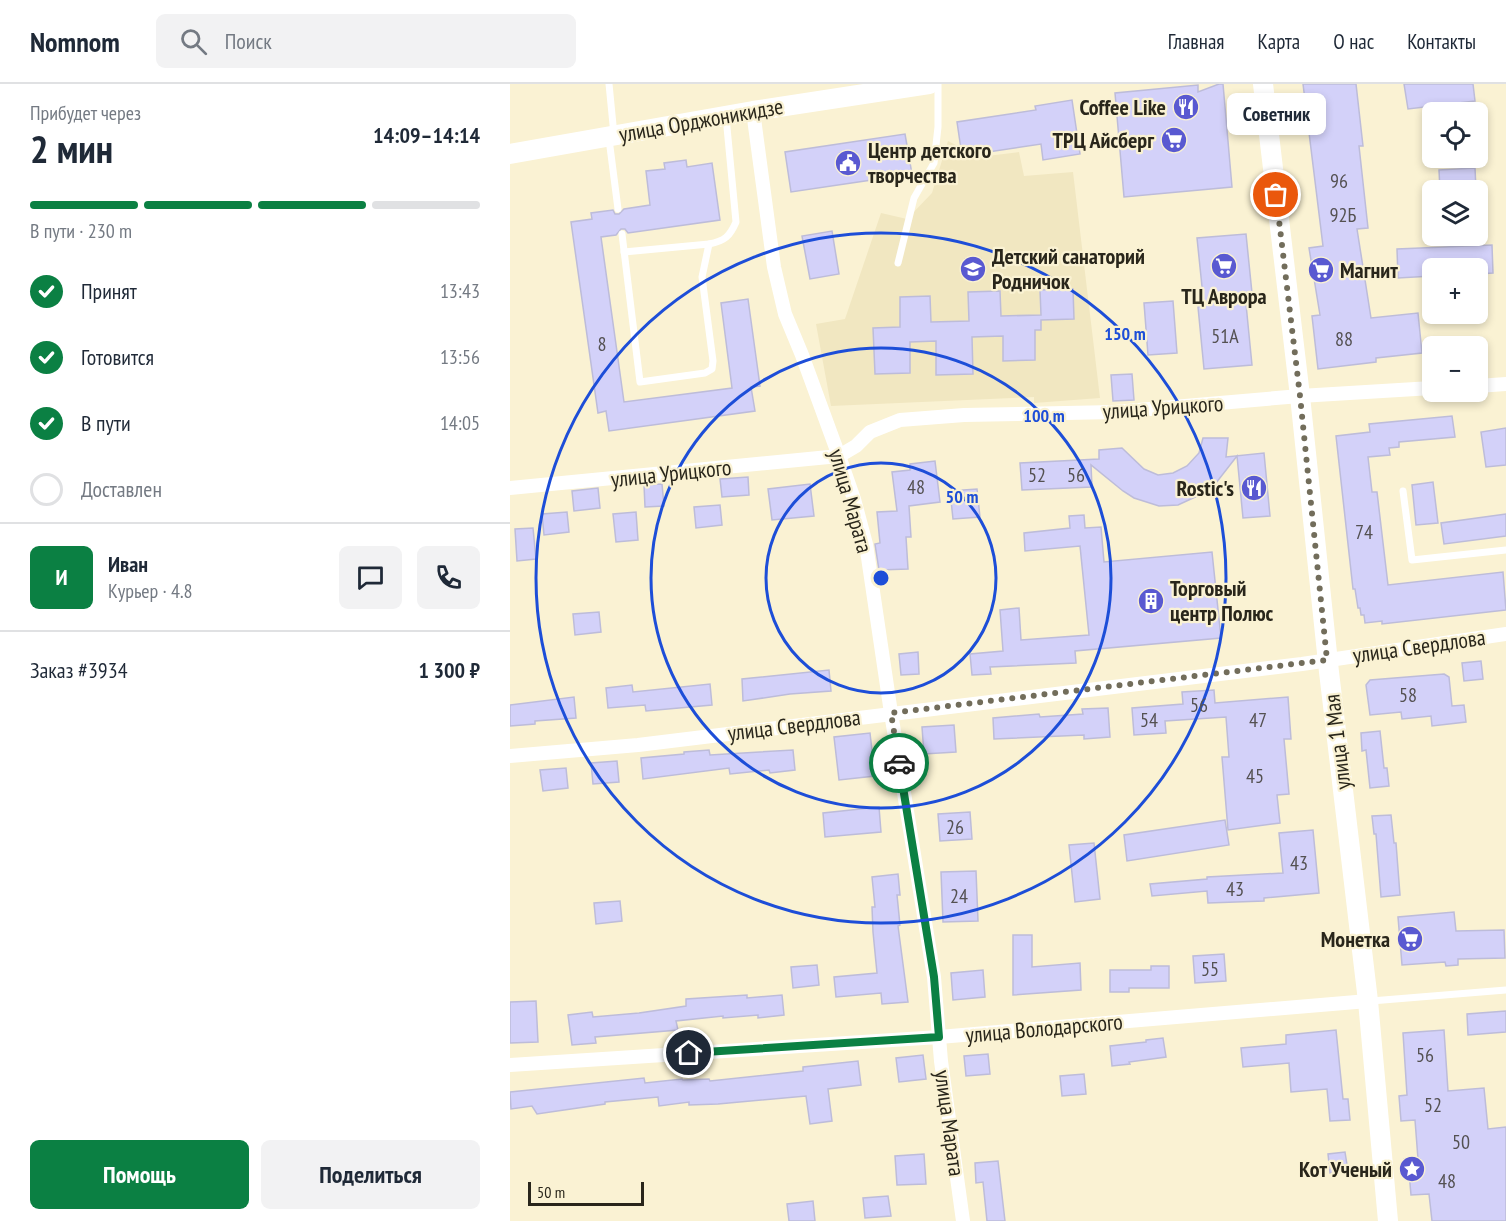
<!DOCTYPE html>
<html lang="ru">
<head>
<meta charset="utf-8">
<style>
	:root { --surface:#fff; --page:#f2f2f3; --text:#1f2937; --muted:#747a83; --line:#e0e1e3; --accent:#0b8043 }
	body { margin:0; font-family:"PT Sans Narrow",sans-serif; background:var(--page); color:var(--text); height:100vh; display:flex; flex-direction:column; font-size:22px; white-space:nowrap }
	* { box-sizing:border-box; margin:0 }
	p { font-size:20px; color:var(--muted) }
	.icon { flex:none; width:33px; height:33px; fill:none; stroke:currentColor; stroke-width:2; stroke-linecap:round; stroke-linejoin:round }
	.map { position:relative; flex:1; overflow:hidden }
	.side { display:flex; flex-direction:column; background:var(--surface); width:510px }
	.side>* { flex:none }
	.buttons { position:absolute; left:912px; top:18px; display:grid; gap:12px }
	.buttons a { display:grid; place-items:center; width:66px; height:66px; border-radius:9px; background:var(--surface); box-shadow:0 3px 9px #0003; font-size:30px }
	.scale { position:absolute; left:18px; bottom:15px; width:116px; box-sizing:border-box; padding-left:6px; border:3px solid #29261b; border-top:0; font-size:16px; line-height:21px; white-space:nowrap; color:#29261b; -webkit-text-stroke:4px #faf2d3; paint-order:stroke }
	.pin { position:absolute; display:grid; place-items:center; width:51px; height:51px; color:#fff; margin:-26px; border:3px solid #fff; border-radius:50%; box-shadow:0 2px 6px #0007 }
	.courier { position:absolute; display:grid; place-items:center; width:60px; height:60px; margin:-30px; border:4px solid #0b8043; border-radius:50%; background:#fff; color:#222; box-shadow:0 2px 8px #0007 }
	.bubble { position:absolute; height:42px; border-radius:9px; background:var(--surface); box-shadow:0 3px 9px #0003; font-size:20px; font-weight:800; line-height:42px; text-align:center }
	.summary em { font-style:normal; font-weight:800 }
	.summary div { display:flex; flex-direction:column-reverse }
	.summary { display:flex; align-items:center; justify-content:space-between; height:102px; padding:0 30px }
	h1 { font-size:39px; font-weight:800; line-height:45px }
	.bar { display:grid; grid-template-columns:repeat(4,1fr); gap:9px 6px; align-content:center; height:72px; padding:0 30px }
	.bar i { height:8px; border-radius:4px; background:var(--line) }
	.bar .selected { background:var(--accent) }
	.bar p { grid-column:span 4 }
	.line { display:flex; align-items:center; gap:15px; padding:0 30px; border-top:2px solid var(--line) }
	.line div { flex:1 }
	.round { display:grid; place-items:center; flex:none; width:63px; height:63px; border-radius:9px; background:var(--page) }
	ol { padding:0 30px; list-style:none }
	li { display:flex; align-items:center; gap:18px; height:66px }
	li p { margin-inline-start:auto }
	li .icon { padding:6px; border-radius:50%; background:var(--accent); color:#fff; stroke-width:4 }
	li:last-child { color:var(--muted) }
	li i { width:33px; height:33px; border:3px solid var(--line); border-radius:50% }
	.primary-button { display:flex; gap:12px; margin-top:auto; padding:12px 30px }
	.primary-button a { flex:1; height:69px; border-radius:9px; background:var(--accent); color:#fff; font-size:24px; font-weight:800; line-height:69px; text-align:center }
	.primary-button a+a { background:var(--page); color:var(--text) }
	header { display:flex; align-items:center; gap:36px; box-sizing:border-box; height:84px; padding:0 30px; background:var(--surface); border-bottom:2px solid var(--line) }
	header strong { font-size:28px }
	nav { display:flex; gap:33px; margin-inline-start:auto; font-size:21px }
	.search { width:420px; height:54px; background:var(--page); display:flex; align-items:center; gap:15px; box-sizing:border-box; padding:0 21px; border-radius:9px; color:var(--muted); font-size:22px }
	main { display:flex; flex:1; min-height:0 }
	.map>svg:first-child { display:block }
	.built { fill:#f1e7c1 }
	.building { fill:#d3d1f9; stroke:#bdbcd9; stroke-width:1.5 }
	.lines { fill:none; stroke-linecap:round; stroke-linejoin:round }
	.service { stroke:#fff; stroke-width:7 }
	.minor { stroke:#fff; stroke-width:14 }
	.secondary { stroke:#fff; stroke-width:20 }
	.done { stroke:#726d5b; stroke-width:6; stroke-dasharray:0 10.8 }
	.route { stroke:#0b8043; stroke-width:8 }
	.ring { fill:none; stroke:#1d4ed8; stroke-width:3 }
	.labels { text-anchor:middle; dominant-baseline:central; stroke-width:4.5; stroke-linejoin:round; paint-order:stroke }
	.number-label { font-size:20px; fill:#545152 }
	.poi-label { font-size:22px; font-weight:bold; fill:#29261b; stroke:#faf2d3; text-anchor:end }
	.street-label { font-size:22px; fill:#29261b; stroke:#faf2d3 }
	.centre { fill:#1d4ed8; stroke:#faf2d3; stroke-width:3 }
	.ring-label { font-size:18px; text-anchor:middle; font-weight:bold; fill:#1d4ed8; stroke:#faf2d3; stroke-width:4.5; stroke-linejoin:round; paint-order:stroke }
</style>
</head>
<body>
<header>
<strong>Nomnom</strong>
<div class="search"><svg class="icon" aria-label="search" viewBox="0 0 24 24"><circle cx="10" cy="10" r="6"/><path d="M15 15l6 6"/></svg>Поиск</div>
<nav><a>Главная</a><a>Карта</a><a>О нас</a><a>Контакты</a></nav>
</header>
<main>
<section class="side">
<div class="summary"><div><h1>2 мин</h1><p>Прибудет через</p></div><em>14:09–14:14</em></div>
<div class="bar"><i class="selected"></i><i class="selected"></i><i class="selected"></i><i></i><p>В пути · 230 m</p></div>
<ol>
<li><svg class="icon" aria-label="check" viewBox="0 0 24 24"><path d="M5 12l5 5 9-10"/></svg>Принят<p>13:43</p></li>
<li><svg class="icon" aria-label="check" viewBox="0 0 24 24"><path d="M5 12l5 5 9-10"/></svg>Готовится<p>13:56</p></li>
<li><svg class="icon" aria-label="check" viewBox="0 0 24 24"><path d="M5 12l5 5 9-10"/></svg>В пути<p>14:05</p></li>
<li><i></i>Доставлен</li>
</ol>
<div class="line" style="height:108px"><b class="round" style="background:var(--accent);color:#fff">И</b><div><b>Иван</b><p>Курьер · 4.8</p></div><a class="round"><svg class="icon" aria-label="chat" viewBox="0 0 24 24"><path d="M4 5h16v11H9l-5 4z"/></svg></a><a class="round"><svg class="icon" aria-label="phone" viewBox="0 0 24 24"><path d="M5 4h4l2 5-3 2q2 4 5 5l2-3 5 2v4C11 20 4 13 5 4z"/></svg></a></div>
<div class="line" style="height:78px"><div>Заказ #3934</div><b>1 300 ₽</b></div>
<div class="primary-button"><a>Помощь</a><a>Поделиться</a></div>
</section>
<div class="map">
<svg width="996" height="1137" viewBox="0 0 996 1137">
	<rect width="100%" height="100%" fill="#faf2d3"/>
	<path class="built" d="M438,57l31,16 40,-5 5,24 49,-4 27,226 -66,5v-6l-203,9 -15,-82 29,-5 36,-106 26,6 25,-26z"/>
	<g class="building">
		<path d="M709,0h4l9,103 -108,10 -9,-104 83,-8v7z"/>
		<path d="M793,0h53l7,62h-4l9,82 -11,1 14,89 47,-5 4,40 -46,5v4l-58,7 -6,-53 8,-1 -11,-67 14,-2z"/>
		<path d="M894,0h69l2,17 -67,8z"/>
		<path d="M562,16l8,54 -37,6 -2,-16 -79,12 -5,-34 79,-12 -1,-4z"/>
		<path d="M395,50l7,40 -121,18 -6,-40z"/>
		<path d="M176,76l1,7 25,-4 8,57 -92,13 -3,-4h-4l-5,6 -15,2 23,165 108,-14 -11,-85 27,-4 12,87 -9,1 4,24 -146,20 -3,-20 -8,2 -27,-191 21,-3 -1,-6 22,-3 2,4h4l5,-5 26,-4 -4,-34 19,-2 -1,-6z"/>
		<path d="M965,84l1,22h-36l-1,-20z"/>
		<path d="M322,147l7,43 -29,5 -8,-43z"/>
		<path d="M736,150l6,59 -7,1 7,71 -48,4 -6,-62 6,-1 -7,-68z"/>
		<path d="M982,161l1,28 -15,1v-6h-46v8l-34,2 -1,-29z"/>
		<path d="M563,205l1,30 -33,1v10h-6v30l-32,1v-25l-31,1 1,37 -37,1v-34l-26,1v31l-35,1 -2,-46 27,-1v-30l30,-1 1,26 38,-1 -1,-29 32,-1 1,25 40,-1 -1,-25z"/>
		<path d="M663,217l4,52 -29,2 -4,-52z"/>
		<path d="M622,290l2,26 -21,1 -2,-26z"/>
		<path d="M942,332l3,21 -56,5v5l-10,1 1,7 -22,2 4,35h5l11,93 115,-13 3,38 -124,14v-3l-17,2 -1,-8h-3l-1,-7h-2l-3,-19h-2l-17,-153 34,-4 -1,-8z"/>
		<path d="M996,344v37l-20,2 -5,-35z"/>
		<path d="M693,354h25l-2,19 38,-4 6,63 -27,2 -6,-62 -21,27 -10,9 -28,13 -19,1 -25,-8 -11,-7 -32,-26 1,22 -70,3 -2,-27 79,-4v-9l23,-2 22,21 14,6 15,-2 14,-7 12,-13z"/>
		<path d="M425,377l5,41 -31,4 2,31h-5l2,32 -29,1 -4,-26 5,-1 -3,-31 20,-1 -5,-39 18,-2v-6z"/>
		<path d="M238,393l1,18 -27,2 -2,-18z"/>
		<path d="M923,398l5,41 -22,2 -4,-40z"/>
		<path d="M152,400l2,22 -19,1 -1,-22z"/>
		<path d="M300,400l4,32 -42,4 -4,-31z"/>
		<path d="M88,404l2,20 -26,3 -2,-20z"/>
		<path d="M467,405l3,28 -27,2 -3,-28z"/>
		<path d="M210,421l2,20 -26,3 -2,-21z"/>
		<path d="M57,428l2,20 -25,3 -2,-21z"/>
		<path d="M126,428l2,28 -22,2 -3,-28z"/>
		<path d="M996,430v22l-62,8 -3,-21z"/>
		<path d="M574,431l1,13 16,-1 3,35 108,-10 9,86 -146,13 1,12 -86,4 1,7 -19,1 -2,-21 33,-3 -3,-41 19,-2 2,32 68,-5 -9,-89 -55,5 -1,-18 46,-5 -1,-12z"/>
		<path d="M23,444l3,31 -19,2 -2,-32z"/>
		<path d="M89,528l2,20 -26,3 -2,-21z"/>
		<path d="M408,568l1,22 -18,1 -2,-21z"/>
		<path d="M971,577l2,18 -19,2 -2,-18z"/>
		<path d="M319,586l2,21 -41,3 -47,7 -1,-22z"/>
		<path d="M934,590l5,3 3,29 12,-1 2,17 -34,4 -1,-10 -29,3 -1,-7 -31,3 -4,-30 4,-5z"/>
		<path d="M200,600l2,21 -66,6 -1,-6 -37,3 -2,-20 26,-3 1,7z"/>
		<path d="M704,606l1,13 73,-6 3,42h-7l5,55 -12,1 3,28 -52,7 -6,-73h7l-3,-40 -61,4 1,12 -32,2 -2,-27 51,-4 -1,-12z"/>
		<path d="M64,613l2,21 -41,3v3l-25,2v-21z"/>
		<path d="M598,624l2,29 -26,2v-4l-90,4 -1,-21 46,-4 1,3 43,-3 -1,-5z"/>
		<path d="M444,641l2,27 -32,2 -2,-27z"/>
		<path d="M870,647l4,37h3l2,18 -19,2 -4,-38 -4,1 -1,-18z"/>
		<path d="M360,649l5,43 -36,4 -5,-43z"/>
		<path d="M199,666l1,5 83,-5 2,20 -25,3 -1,-3 -39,4 -1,-6 -86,11 -2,-21 43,-4v-2z"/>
		<path d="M107,677l2,21 -26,2 -2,-21z"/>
		<path d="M56,684l2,20 -25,3 -3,-21z"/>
		<path d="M369,723l2,25 -56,5 -2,-24z"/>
		<path d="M460,728l2,27 -32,2 -2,-27z"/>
		<path d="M881,731l3,28h2l4,52 -19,2 -5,-63h-2l-2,-18z"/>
		<path d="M715,736l4,25 -102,16 -3,-26z"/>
		<path d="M803,746l6,63 -55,5v3l-56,2 -1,-12 -55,5 -2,-12 57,-5v-2l76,-4 -4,-40z"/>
		<path d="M584,759l6,56 -25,3 -6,-57z"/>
		<path d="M466,787l2,50 -35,1 -2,-50z"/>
		<path d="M388,790l2,21h-3l3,30 -2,1 10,76 -26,2 -1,-11 -45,4 -2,-20 43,-4 -4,-41 -1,-25h3l-3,-30z"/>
		<path d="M110,817l2,20 -26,3 -2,-21z"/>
		<path d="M944,828l2,19 48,-1 1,28 -47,1v6l-12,1 -1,-4 -43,3 -4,-48z"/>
		<path d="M503,851h19v32l48,-4 1,27 -68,5z"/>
		<path d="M714,870l2,27 -31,2 -2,-27z"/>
		<path d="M307,881l2,20 -26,3 -2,-21z"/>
		<path d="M641,882h18v22h-40v4h-19v-22h41z"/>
		<path d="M473,886l2,27 -32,3 -2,-27z"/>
		<path d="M237,911v3l35,-3 2,20 -26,3v-3l-35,3v-2l-47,5 2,9 -83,7 1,6 -24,2 -4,-30 24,-3 1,5 46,-4 47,-7v-7z"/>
		<path d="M26,917l2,41 -28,1v-41z"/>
		<path d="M996,927v21l-38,3 -1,-21z"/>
		<path d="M826,946l7,69h5l2,21 -20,1 -3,-32 -36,3 -2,-29 -46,4 -2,-19 45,-4v-9z"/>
		<path d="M934,946l4,61 36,-3 4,41 18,-2v94h-74l-3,-27 -18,1 -2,-23h10l-4,-52 -14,1 -2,-25 8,-1 -4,-62z"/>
		<path d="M653,954l3,19 -37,5 1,2 -18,2 -2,-20 36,-4v-2z"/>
		<path d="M478,970l2,20 -24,2 -2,-20z"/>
		<path d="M413,971l3,24 -27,3 -3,-24z"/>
		<path d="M348,977l3,24 -33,4 4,32 -22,3 -4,-28 -88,8 -29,1v-3l-30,4 -1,-9 -53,5v2l-68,10 -5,-8 -21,3 -1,-17 134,-14 1,5 37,-4 1,1 26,-1 1,2 93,-10v-4z"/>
		<path d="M574,990l2,20 -24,2 -2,-20z"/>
		<path d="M835,1068l3,19 -18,2 -2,-19z"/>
		<path d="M414,1070l2,30 -29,1 -2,-29z"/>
		<path d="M488,1077l7,60h-18l-4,-39 -7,1 -1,-20z"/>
		<path d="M378,1112l3,20 -26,2 -2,-20z"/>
		<path d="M303,1117l2,20h-26l-2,-17z"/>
	</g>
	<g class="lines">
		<g class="service">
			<path d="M99,0l5,51"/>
			<path d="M99,55l9,70"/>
			<path d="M112,150l18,148 65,-9 7,-4 1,-8 -11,-84 7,-33"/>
			<path d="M114,168l85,-8c16,-3 21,-8 27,-22l-10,-105"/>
			<path d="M388,179l16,-65 20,-35 4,-36v-43"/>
			<path d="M893,407l9,69 94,-10"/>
			<path d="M861,917l135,-11"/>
		</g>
		<g class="minor">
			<path d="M243,27l21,156 11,47 17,41 37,101 15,43 12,45 25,169 43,264 7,84 22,160"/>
			<path d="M968,302l28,-2"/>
			<path d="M0,404l329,-32 17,-10 14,-14 30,-12 64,-5 151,-3 185,-16 132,-8"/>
			<path d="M0,672l128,-11 664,-81 204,-30"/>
			<path d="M0,981l429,-28 429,-36"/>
		</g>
		<g class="secondary">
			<path d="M753,0l37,312 29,276 39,329 20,220"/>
			<path d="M0,70l243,-43 176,-27"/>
		</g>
	</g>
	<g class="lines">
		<path class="done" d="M389,679l-8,-50 436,-53 -27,-264 -24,-201"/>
		<path class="route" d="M179,969l250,-16 -5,-60 -35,-214"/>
	</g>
	<g class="ring">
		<circle cx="371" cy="494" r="115"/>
		<circle cx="371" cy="494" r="230"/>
		<circle cx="371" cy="494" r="345"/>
	</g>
	<defs>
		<g id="restaurant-disc" transform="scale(1.35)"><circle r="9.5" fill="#5959d1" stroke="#faf2d3"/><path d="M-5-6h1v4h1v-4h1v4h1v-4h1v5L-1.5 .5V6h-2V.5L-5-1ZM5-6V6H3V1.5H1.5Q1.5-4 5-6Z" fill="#fff"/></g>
		<g id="supermarket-disc" transform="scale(1.35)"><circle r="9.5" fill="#5959d1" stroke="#faf2d3"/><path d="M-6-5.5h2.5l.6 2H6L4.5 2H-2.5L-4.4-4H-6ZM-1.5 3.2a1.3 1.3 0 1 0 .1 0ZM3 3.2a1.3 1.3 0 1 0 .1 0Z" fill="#fff"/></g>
		<g id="civic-disc" transform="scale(1.35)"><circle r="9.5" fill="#5959d1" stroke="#faf2d3"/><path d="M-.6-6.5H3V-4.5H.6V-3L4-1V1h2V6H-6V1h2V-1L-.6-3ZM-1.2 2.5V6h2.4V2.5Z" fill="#fff"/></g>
		<g id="school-disc" transform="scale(1.35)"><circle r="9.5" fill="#5959d1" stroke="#faf2d3"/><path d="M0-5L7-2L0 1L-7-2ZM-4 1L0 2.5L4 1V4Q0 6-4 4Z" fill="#fff"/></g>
		<g id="building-disc" transform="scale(1.35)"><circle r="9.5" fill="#5959d1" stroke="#faf2d3"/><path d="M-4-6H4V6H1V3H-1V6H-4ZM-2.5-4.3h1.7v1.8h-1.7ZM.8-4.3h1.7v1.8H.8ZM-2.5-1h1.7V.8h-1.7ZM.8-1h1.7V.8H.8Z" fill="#fff"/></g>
		<g id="sight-disc" transform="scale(1.35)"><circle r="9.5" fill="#5959d1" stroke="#faf2d3"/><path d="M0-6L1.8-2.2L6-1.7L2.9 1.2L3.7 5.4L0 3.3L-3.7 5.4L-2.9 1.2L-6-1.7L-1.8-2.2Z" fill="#fff"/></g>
	</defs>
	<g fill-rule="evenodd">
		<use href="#restaurant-disc" x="676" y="23"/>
		<use href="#supermarket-disc" x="664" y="56"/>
		<use href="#civic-disc" x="338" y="79"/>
		<use href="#supermarket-disc" x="714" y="182"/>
		<use href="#school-disc" x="463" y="185"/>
		<use href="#supermarket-disc" x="811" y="186"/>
		<use href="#restaurant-disc" x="744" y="404"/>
		<use href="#building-disc" x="641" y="517"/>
		<use href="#supermarket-disc" x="900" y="855"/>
		<use href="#sight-disc" x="902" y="1085"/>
	</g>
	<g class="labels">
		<g class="number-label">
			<text x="829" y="97">96</text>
			<text x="833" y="131">92Б</text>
			<text x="715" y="252">51А</text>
			<text x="834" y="255">88</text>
			<text x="92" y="260">8</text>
			<text x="527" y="391">52</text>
			<text x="566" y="391">56</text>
			<text x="406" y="403">48</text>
			<text x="854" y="448">74</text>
			<text x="898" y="611">58</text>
			<text x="689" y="621">56</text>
			<text x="639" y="636">54</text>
			<text x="748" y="636">47</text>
			<text x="745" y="692">45</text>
			<text x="445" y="743">26</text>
			<text x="789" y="779">43</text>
			<text x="725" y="805">43</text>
			<text x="449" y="812">24</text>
			<text x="700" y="885">55</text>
			<text x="915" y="971">56</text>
			<text x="923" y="1021">52</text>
			<text x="951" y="1058">50</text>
			<text x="937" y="1097">48</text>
		</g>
		<g class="poi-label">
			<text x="656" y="23">Coffee Like</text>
			<text x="644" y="56">ТРЦ Айсберг</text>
			<text x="358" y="66" text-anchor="start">Центр детского<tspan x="358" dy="25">творчества</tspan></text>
			<text x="482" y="172" text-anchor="start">Детский санаторий<tspan x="482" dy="25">Родничок</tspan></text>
			<text x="830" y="186" text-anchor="start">Магнит</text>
			<text x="714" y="212" text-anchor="middle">ТЦ Аврора</text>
			<text x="724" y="404">Rostic's</text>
			<text x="660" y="504" text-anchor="start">Торговый<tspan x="660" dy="25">центр Полюс</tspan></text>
			<text x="880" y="855">Монетка</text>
			<text x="882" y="1085">Кот Ученый</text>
		</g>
		<g class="street-label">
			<text transform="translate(191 36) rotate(-10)">улица Орджоникидзе</text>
			<text transform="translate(653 323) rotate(-4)">улица Урицкого</text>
			<text transform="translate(161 389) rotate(-6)">улица Урицкого</text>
			<text transform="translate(341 417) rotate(74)">улица Марата</text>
			<text transform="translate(909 562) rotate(-8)">улица Свердлова</text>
			<text transform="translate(284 641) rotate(-7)">улица Свердлова</text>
			<text transform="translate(827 658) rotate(-97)">улица 1 Мая</text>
			<text transform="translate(534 944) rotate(-5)">улица Володарского</text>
			<text transform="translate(440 1039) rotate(82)">улица Марата</text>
		</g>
	</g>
	<circle cx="371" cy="494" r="9" class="centre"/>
	<g class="ring-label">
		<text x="615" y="256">150 m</text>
		<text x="534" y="338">100 m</text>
		<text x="452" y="419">50 m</text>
	</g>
</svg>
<div class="buttons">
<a><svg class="icon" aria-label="locate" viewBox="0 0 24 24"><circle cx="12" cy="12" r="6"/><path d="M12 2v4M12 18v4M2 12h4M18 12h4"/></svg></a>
<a><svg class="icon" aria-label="layers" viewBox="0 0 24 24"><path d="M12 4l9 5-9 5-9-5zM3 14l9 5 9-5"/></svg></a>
<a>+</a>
<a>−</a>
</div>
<div class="scale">50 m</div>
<div class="pin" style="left:766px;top:111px;background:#ea580c"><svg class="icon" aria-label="bag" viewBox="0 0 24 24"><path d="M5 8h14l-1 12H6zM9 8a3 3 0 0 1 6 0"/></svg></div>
<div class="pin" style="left:179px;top:969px;background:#1f2937"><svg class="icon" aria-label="home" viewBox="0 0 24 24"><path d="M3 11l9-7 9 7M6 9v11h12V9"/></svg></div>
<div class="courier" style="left:389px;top:679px"><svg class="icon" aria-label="car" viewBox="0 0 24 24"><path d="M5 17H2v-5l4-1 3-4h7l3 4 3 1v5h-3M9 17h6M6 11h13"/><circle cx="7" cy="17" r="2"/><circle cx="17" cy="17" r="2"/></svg></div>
<div class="bubble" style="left:717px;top:9px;width:99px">Советник</div>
</div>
</main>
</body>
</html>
